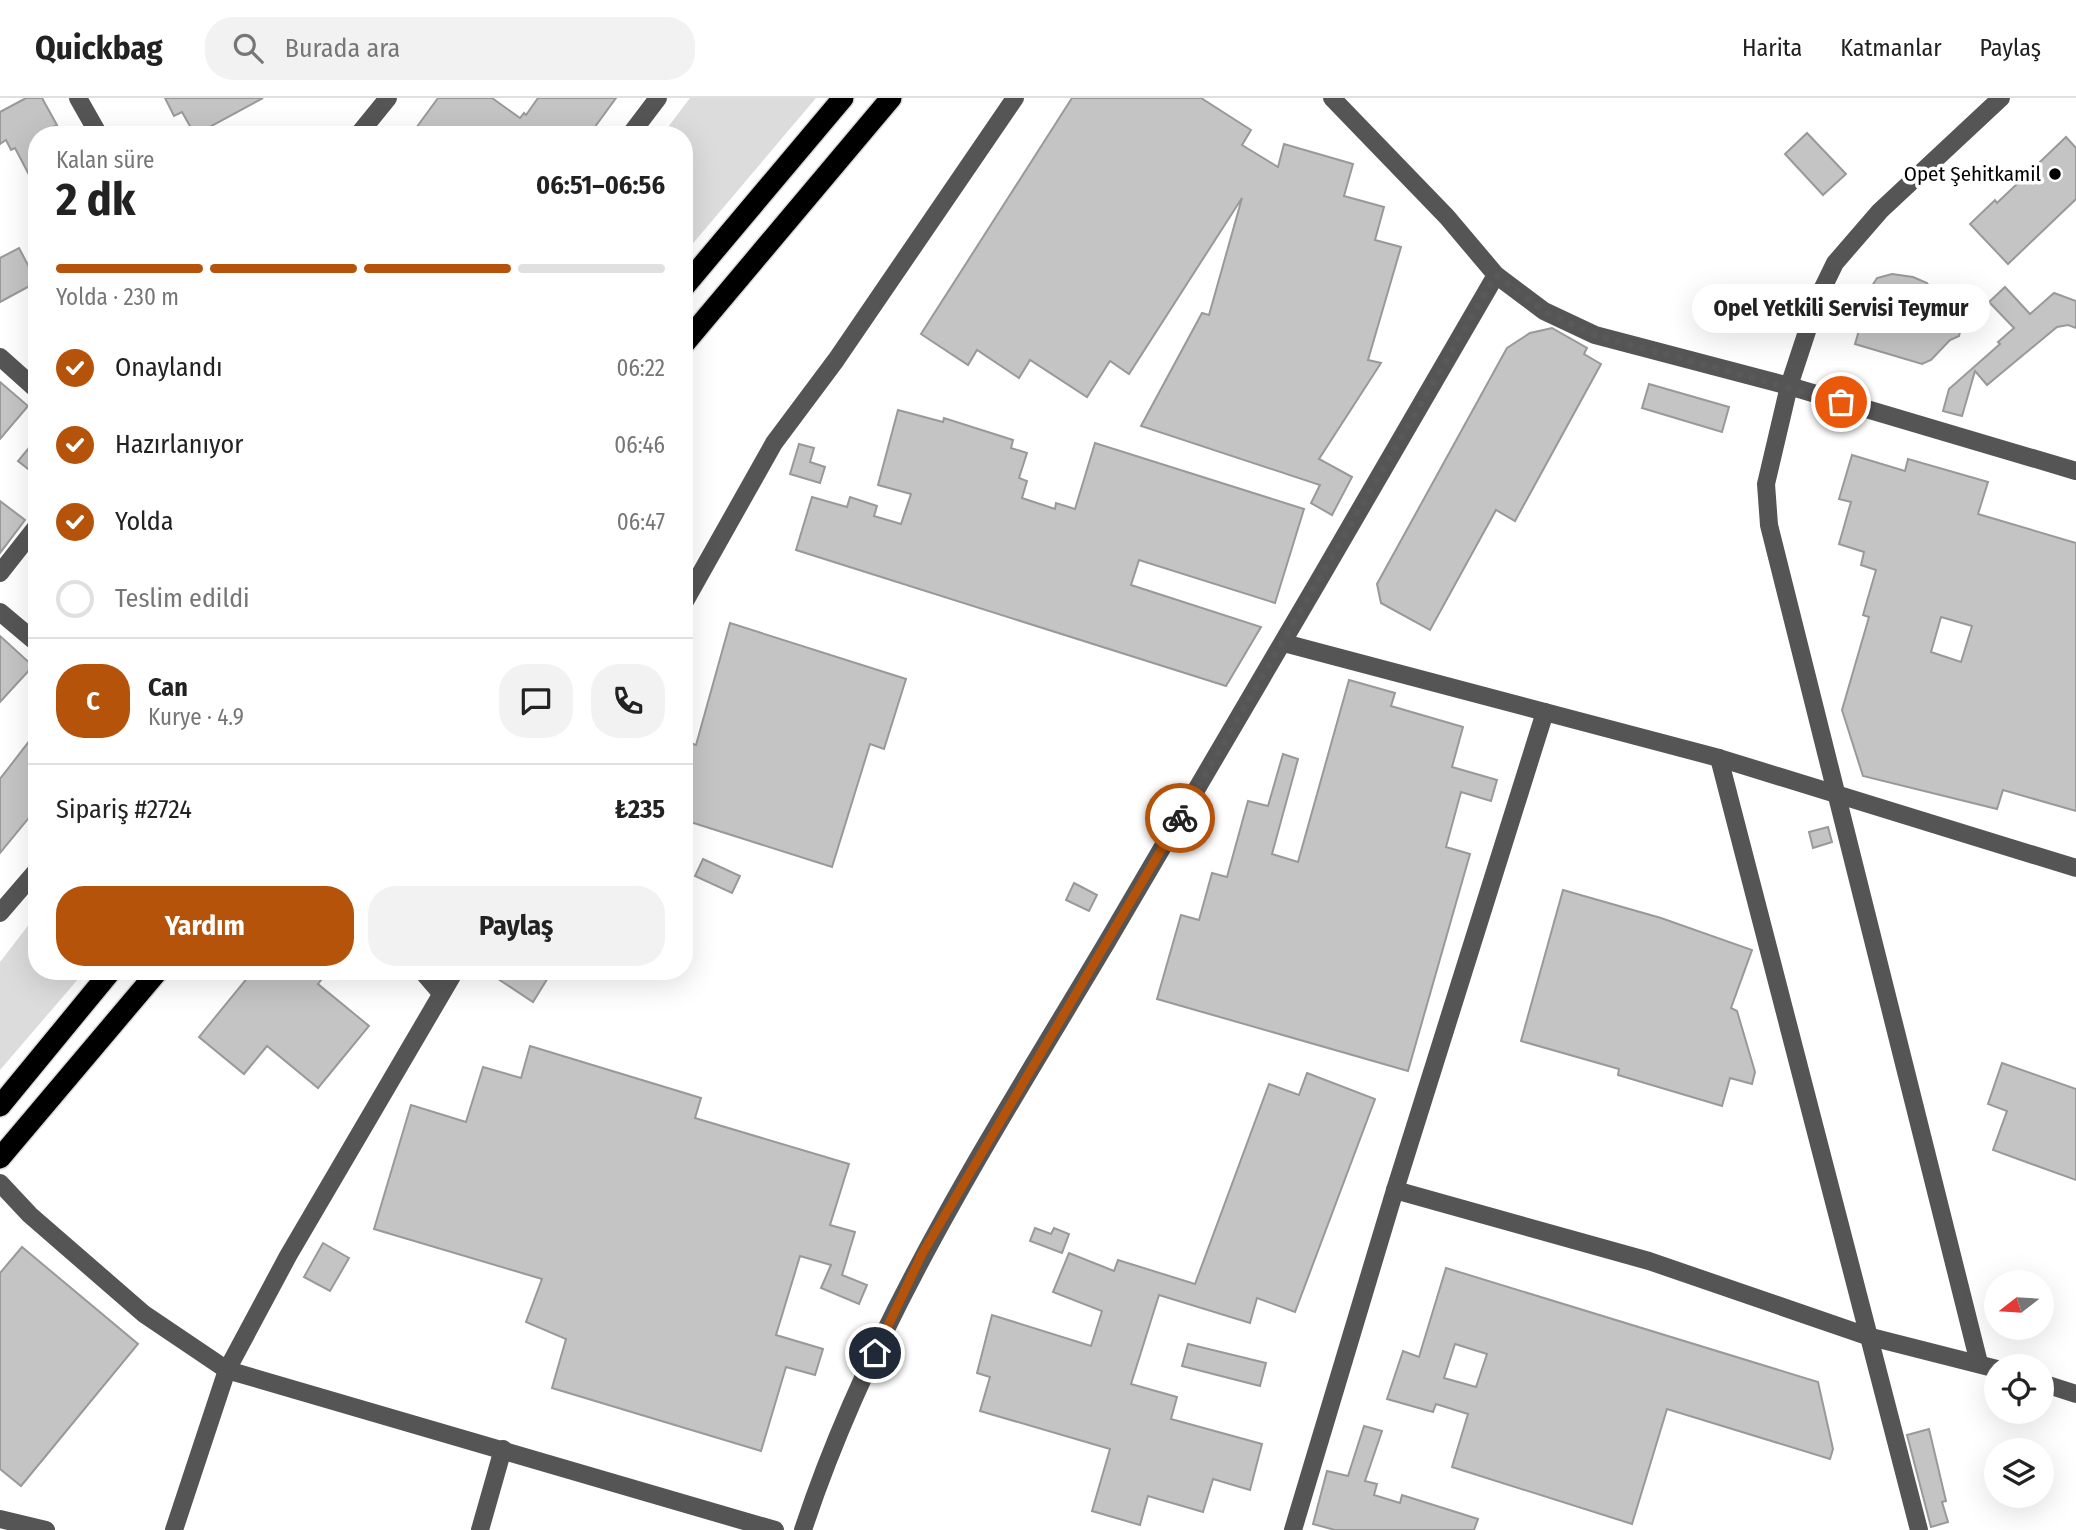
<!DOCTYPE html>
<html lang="tr">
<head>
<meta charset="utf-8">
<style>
	:root { --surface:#fff; --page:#f2f2f2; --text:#222; --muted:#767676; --line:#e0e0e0; --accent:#b45309 }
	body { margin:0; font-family:"Fira Sans Condensed",sans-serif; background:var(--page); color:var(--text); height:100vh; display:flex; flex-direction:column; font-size:26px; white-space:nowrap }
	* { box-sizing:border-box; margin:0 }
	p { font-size:23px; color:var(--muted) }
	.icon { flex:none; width:38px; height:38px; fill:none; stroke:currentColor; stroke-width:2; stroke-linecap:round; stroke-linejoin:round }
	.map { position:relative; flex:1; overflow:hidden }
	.side { position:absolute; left:28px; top:28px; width:665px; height:854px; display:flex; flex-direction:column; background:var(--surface); border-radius:28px; box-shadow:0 7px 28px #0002 }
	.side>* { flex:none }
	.needle { width:46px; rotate:253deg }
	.buttons { position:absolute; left:1984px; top:1172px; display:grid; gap:14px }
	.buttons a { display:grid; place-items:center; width:70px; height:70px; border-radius:50%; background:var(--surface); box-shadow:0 7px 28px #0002; font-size:35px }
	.pin { position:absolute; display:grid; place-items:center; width:60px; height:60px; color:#fff; margin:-30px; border:4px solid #fff; border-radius:50%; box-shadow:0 2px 7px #0007 }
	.courier { position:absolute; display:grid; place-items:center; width:70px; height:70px; margin:-35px; border:5px solid #b45309; border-radius:50%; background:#fff; color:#222; box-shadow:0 2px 9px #0007 }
	.bubble { position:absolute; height:49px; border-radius:24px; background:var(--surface); box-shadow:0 7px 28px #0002; font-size:23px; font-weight:700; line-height:49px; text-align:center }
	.head em { font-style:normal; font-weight:700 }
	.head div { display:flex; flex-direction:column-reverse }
	.head { display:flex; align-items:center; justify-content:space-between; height:119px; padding:0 28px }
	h1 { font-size:46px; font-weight:700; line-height:52px }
	.bar { display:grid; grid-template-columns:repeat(4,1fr); gap:10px 7px; align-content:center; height:84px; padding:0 28px }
	.bar i { height:9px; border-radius:5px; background:var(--line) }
	.bar .current { background:var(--accent) }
	.bar p { grid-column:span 4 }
	.line { display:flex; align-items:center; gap:18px; padding:0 28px; border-top:2px solid var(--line) }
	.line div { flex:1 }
	.round { display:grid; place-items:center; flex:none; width:74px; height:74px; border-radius:28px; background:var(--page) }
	ol { padding:0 28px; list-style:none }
	li { display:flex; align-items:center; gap:21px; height:77px }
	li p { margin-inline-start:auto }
	li .icon { padding:7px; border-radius:50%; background:var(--accent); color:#fff; stroke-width:4 }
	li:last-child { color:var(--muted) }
	li i { width:38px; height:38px; border:4px solid var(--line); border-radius:50% }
	.primary-button { display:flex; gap:14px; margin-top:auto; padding:14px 28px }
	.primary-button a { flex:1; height:80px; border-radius:28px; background:var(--accent); color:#fff; font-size:28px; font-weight:700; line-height:80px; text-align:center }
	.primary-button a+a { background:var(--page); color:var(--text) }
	header { display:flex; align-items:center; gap:42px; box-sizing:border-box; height:98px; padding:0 35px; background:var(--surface); border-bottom:2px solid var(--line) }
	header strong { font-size:33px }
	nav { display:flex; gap:38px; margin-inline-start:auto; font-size:24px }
	.search { width:490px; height:63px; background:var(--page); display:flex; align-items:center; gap:18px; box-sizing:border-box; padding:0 24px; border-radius:28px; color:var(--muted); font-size:26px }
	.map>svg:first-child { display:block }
	.green { fill:#dcdcdc }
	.building { fill:#c4c4c4; stroke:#999; stroke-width:2; fill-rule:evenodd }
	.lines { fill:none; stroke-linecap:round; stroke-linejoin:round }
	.highway-casing { stroke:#dbdbdb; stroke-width:24 }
	.minor { stroke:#555; stroke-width:18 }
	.highway { stroke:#000; stroke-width:21 }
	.done { stroke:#595959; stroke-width:7; stroke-dasharray:0 12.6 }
	.route { stroke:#b45309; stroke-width:9 }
	.poi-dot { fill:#000; stroke:#fff; stroke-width:2.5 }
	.labels { text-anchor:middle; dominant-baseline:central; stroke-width:7; stroke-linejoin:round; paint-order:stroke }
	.poi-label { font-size:21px; fill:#000; stroke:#fff; text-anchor:end }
</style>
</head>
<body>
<header>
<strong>Quickbag</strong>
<div class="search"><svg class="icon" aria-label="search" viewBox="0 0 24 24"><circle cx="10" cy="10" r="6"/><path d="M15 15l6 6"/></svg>Burada ara</div>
<nav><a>Harita</a><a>Katmanlar</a><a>Paylaş</a></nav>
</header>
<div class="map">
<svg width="2076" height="1432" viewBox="0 0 2076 1432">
	<rect width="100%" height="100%" fill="#fff"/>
	<g class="green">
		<path d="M690,0h126l-132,156v-119h-22z"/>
		<path d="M37,816v57h48l-85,99v-108z"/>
	</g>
	<g class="building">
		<path d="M26,0h16l15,27 -20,10v55l-22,-42 -4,2 -5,-10 -6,4v-32z"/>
		<path d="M165,0h98l-68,37 -13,-23 -8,4z"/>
		<path d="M438,0h54l28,20 4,-5 2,2 12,-17h78l-27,37h-178z"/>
		<path d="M1072,0h129l50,32 -9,15 36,22 6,-23 69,20 -9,32 40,11 -9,33 26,7 -33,113 13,3 -62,96 33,18 -20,38 -21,-12 9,-18 -179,-59 61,-113 7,2 33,-117 -113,176 -19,-13 -23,36 -57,-37 -11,18 -42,-28 -9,15 -47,-31z"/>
		<path d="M1807,35l39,41 -23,21 -38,-41z"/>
		<path d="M2066,39l10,11v51l-68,65 -38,-40 25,-24 2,3z"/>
		<path d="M19,150l18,34 -37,20v-44z"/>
		<path d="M1892,176l21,3 14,6 16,26 16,4 4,7 -4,16 -9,4 -19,20 -9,4 -67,-20 17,-58 5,-8z"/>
		<path d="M2005,189l25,27 24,-21 22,8v27l-8,-3 -11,2 -70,58 -12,-14 -13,45 -19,-5 6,-22 51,-45 -2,-2 16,-14 -25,-26z"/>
		<path d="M1552,230l35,20 -3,6 17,10 -86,157 -19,-11 -66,120 -49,-27 -4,-19 130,-236 23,-15z"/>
		<path d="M0,284l28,24 -28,33z"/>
		<path d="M1649,286l80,23 -7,25 -80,-24z"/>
		<path d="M898,312l45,12 1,-4 69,22 -2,8 16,5 -8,25 8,3 -5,17 33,11 1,-6 19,6 20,-66 209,66 -29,94 -136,-43 -8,25 130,42 -35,59 -430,-136 16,-53 35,10 3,-10 27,9 -3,10 27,8 10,-30 -33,-9z"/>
		<path d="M37,340v38l-19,-15z"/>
		<path d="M799,346l15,4 -4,14 15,5 -5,16 -30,-9z"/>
		<path d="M1852,357l53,16 3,-12 80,23 -10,32 98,29v268l-73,-21 -6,19 -134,-33 -21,-66 27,-93 -6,-2 13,-45 -15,-5 3,-13 -25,-8 12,-42 -12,-3zM1941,519l31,9 -11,36 -30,-10z"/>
		<path d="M0,403l25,19 -25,33z"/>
		<path d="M730,525l176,56 -22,70 -14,-5 -38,123 -148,-47v-79l12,4z"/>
		<path d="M0,538l33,30 -33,36z"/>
		<path d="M1349,582l46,13 -4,13 72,21 -11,40 45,13 -6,21 -30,-9 -15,55 24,7 -62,217 -251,-72 24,-84 18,5 13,-47 15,4 21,-76 20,5 15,-52 15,5 -26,95 26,8z"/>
		<path d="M37,633v77l-37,45v-74z"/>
		<path d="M1828,729l4,15 -19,6 -4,-16z"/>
		<path d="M703,761l37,17 -8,17 -37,-17z"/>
		<path d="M1074,785l23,12 -8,16 -23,-11z"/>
		<path d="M1563,792l98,28 91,32 -21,58 6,3 18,61 -3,12 -22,-6 -8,28 -104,-31 1,-6 -98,-28z"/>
		<path d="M253,873h75l-10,13 51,42 -51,62 -51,-42 -23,28 -45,-37z"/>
		<path d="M486,873h55l8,5 -16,26z"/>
		<path d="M530,948l171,52 -6,20 154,46 -19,61 25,7 -13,43 25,10 -8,19 -38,-16 10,-23 -31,-9 -24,79 47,14 -8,26 -29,-8 -25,84 -209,-63 14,-49 -40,-17 16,-43 -168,-50 37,-124 55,17 17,-55 38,11z"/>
		<path d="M2002,965l74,26v91l-83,-30 14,-39 -19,-7z"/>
		<path d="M1307,975l68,26 -80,213 -38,-14 -7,25 -91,-28 -28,89 46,13 -6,22 91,25 -12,46 -37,-11 -10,33 -55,-16 -8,29 -48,-14 18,-62 -130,-38 10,-34 -13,-4 15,-58 99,31 11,-35 -49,-19 16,-39 45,18 4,-11 77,24 74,-200 30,11z"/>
		<path d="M1035,1130l16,6 3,-6 15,6 -7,19 -32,-12z"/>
		<path d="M323,1145l26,15 -19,33 -26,-14z"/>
		<path d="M22,1149l116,97 -117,142 -21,-17v-196z"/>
		<path d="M1446,1170l372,114 15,67 -3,10 -163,-50 -35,115 -180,-57 16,-53 -32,-10 -3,8 -46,-13 16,-48 16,6zM1455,1246l32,10 -11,33 -32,-9z"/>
		<path d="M1188,1246l78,19 -6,23 -78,-20z"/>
		<path d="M1364,1328l18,5 -17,50 12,3 -3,11 26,8 2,-8 76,24 -4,11h-139l-22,-6 14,-53 21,5z"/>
		<path d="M1929,1331l17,72 -4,1 6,20 -17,5 -24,-92z"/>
	</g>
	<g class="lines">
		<g class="highway-casing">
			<g id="highway">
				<path d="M684,189l159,-189"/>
				<path d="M684,246l207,-246"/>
				<path d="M0,1008l111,-135"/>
				<path d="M0,1060l158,-187"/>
			</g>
		</g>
		<g class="minor">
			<path d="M78,0l21,37"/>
			<path d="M1332,0l115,119 49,58 48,36 51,24 194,51 29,-88 17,-35 45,-52 121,-113"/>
			<path d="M358,37l30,-37"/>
			<path d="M630,37l28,-37"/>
			<path d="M0,259l37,33"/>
			<path d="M0,475l37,-47"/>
			<path d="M684,505l90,-160 62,-83 179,-262"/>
			<path d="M0,514l37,31"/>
			<path d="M1284,545l435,115 357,110"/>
			<path d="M1719,660l200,772"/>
			<path d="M0,815l37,-43"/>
			<path d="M422,873l19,22"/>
			<path d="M0,1085l30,32 114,99 83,56 548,160"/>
			<path d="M1395,1092l254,71 218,75 130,33"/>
			<path d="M1979,1265l-210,-838 -3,-41 23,-98 287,85"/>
			<path d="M2042,1285l34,11"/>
			<path d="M0,1421l46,11"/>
			<path d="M174,1432l53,-160 61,-114 167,-285"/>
			<path d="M480,1432l23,-81"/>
			<path d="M803,1432c70,-212 191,-398 304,-588 131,-222 260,-444 389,-667"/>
			<path d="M1293,1432l102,-340 150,-478"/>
		</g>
		<use href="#highway" class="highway"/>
	</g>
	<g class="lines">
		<path class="done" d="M1180,720l316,-543 48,36 51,24 246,67"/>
		<path class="route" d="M875,1255l47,-99 258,-436"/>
	</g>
	<circle class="poi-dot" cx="2055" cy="76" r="7"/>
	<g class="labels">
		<g class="poi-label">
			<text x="2041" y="76">Opet Şehitkamil</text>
		</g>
	</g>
</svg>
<div class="buttons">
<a><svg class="needle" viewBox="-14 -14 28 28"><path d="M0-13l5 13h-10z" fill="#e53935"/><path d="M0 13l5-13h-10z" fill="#767676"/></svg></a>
<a><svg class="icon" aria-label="locate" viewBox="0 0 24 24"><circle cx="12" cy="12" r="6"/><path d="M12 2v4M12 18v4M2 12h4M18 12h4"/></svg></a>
<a><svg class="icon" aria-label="layers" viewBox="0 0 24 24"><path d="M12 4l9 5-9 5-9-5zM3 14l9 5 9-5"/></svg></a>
</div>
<div class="pin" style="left:1841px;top:304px;background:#ea580c"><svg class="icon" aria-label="bag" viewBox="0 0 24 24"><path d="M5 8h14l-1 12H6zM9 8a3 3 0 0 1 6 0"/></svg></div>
<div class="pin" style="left:875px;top:1255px;background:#1f2937"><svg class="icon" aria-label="home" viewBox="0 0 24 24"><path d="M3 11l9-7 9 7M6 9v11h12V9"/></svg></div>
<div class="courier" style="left:1180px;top:720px"><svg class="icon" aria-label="bike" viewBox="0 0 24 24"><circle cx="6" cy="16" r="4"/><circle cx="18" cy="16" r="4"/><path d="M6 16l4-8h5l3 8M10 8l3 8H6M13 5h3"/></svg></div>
<div class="bubble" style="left:1692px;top:186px;width:298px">Opel Yetkili Servisi Teymur</div>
<section class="side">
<div class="head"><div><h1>2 dk</h1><p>Kalan süre</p></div><em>06:51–06:56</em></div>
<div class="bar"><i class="current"></i><i class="current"></i><i class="current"></i><i></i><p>Yolda · 230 m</p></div>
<ol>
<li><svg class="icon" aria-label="check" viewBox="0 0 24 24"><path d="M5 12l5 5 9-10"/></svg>Onaylandı<p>06:22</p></li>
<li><svg class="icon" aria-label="check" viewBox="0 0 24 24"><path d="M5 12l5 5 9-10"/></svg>Hazırlanıyor<p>06:46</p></li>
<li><svg class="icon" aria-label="check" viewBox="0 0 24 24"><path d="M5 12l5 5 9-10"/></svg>Yolda<p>06:47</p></li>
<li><i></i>Teslim edildi</li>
</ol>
<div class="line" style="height:126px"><b class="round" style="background:var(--accent);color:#fff">C</b><div><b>Can</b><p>Kurye · 4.9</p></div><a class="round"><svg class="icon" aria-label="chat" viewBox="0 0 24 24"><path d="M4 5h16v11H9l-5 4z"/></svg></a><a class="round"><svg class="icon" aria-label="phone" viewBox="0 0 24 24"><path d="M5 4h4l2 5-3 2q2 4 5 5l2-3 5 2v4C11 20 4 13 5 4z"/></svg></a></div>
<div class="line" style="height:91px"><div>Sipariş #2724</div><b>₺235</b></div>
<div class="primary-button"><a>Yardım</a><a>Paylaş</a></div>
</section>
</div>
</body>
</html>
